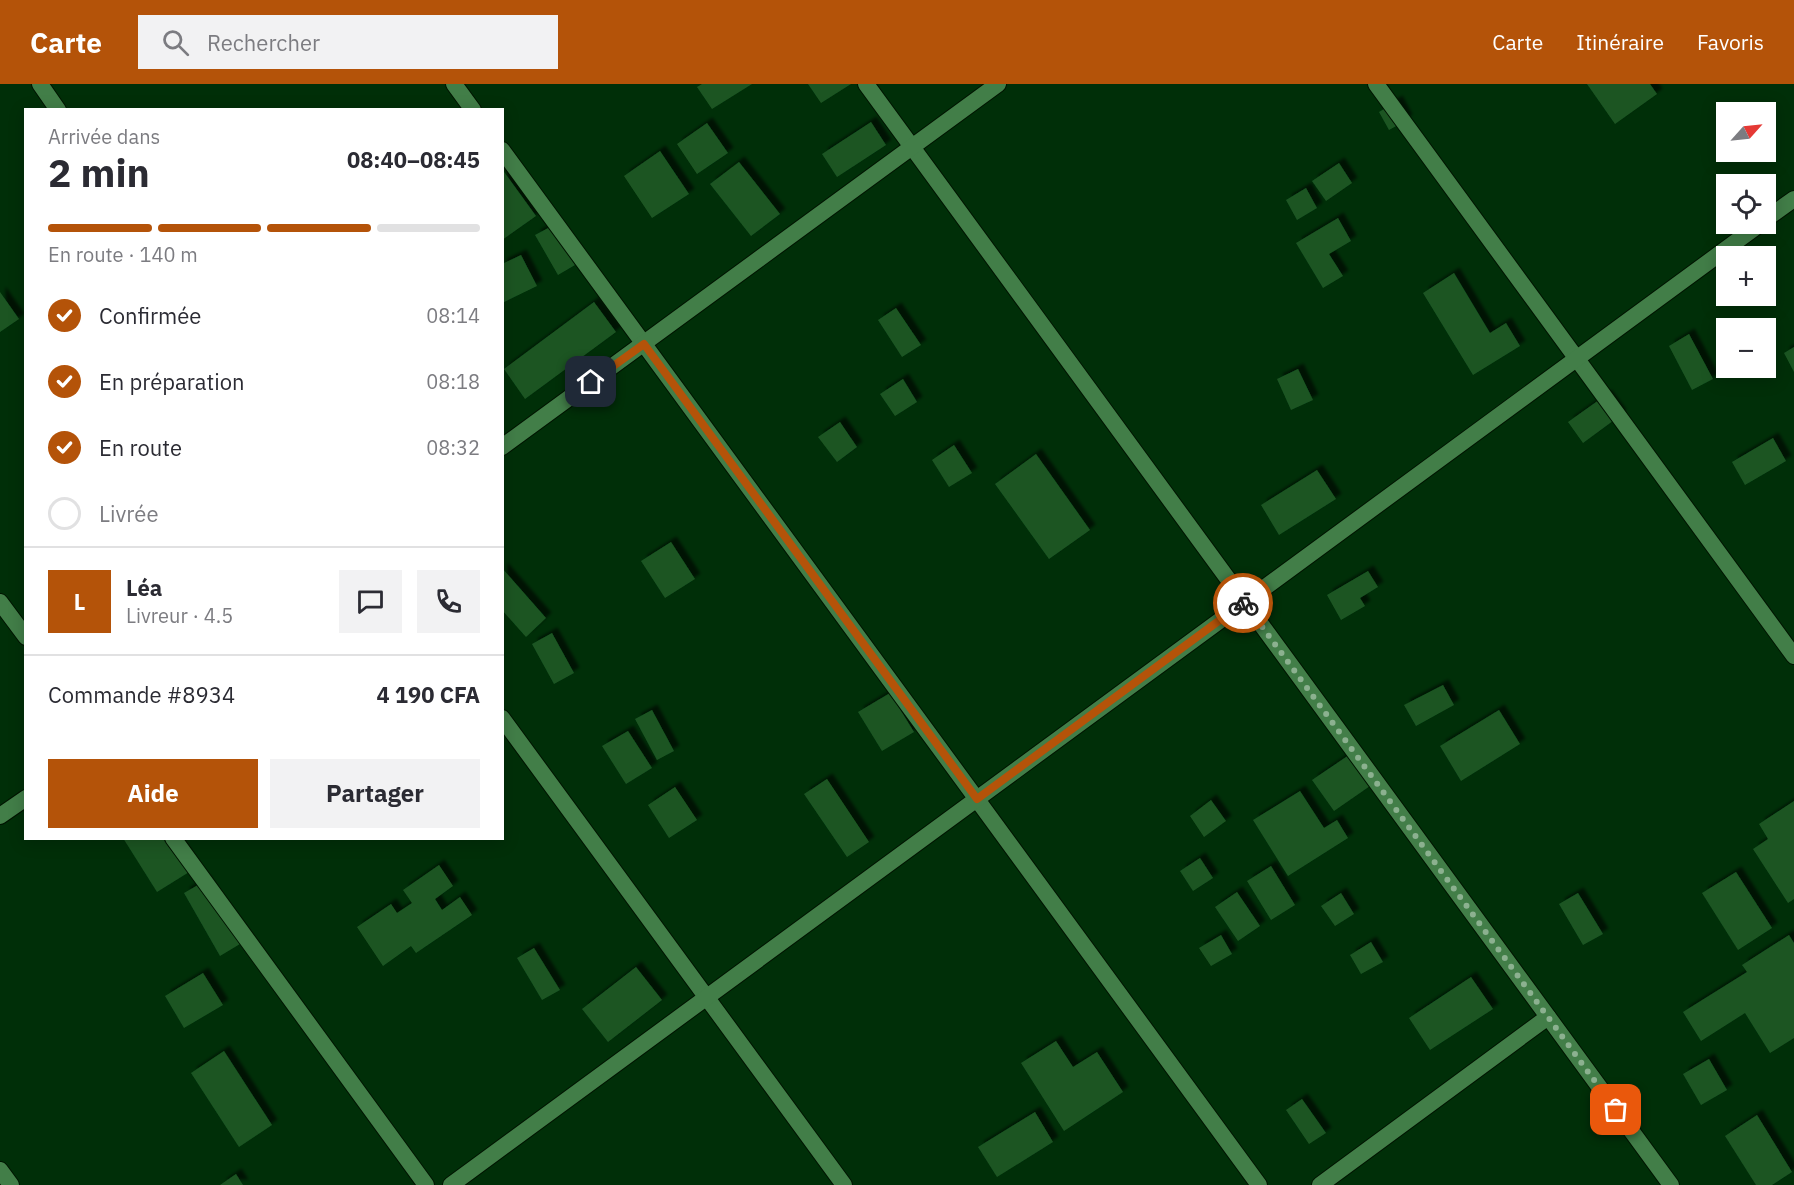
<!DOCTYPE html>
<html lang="fr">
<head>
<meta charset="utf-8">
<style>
	:root { --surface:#fff; --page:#f2f2f3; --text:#2b2b33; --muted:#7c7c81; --line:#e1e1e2; --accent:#b45309 }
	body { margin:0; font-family:"IBM Plex Sans",sans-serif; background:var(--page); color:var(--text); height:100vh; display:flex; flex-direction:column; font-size:22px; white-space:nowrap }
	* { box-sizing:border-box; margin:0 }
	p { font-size:20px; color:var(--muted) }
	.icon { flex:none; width:33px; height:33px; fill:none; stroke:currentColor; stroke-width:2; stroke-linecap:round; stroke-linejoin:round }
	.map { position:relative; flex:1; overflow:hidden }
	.drawer { position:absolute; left:24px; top:24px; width:480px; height:732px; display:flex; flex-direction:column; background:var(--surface); border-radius:0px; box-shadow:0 3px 15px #0003 }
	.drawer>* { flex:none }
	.needle { width:39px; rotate:63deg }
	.tools { position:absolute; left:1716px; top:18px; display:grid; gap:12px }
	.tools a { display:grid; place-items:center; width:60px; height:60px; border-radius:0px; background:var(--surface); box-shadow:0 3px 15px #0003; font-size:30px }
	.pin { position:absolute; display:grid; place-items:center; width:51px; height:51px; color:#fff; margin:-26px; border-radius:12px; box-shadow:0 3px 9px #0006 }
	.courier { position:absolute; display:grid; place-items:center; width:60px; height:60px; margin:-30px; border:4px solid #b45309; border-radius:50%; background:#fff; color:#222; box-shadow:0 2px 8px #0007 }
	.summary em { font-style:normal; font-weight:800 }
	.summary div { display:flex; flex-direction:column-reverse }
	.summary { display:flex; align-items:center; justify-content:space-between; height:102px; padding:0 24px }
	h1 { font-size:39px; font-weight:800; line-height:45px }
	.bar { display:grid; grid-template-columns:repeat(4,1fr); gap:9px 6px; align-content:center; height:72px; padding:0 24px }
	.bar i { height:8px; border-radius:4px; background:var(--line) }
	.bar .active { background:var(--accent) }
	.bar p { grid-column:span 4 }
	.line { display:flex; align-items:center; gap:15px; padding:0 24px; border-top:2px solid var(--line) }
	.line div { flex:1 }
	.round { display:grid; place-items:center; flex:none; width:63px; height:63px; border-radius:0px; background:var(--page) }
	ol { padding:0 24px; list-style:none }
	li { display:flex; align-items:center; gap:18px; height:66px }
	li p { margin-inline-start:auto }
	li .icon { padding:6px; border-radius:50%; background:var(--accent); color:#fff; stroke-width:4 }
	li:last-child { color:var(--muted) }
	li i { width:33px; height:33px; border:3px solid var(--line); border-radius:50% }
	.cta { display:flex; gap:12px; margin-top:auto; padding:12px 24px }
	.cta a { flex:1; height:69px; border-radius:0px; background:var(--accent); color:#fff; font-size:24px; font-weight:800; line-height:69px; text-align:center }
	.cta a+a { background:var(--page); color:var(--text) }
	header { display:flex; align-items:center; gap:36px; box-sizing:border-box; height:84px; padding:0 30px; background:var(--accent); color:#fff }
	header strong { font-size:28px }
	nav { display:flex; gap:33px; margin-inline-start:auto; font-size:21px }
	.search { width:420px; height:54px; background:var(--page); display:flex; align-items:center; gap:15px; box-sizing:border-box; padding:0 21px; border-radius:0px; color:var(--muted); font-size:22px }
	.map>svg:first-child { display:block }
	.building { fill:#1b5524; filter:url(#shadow) }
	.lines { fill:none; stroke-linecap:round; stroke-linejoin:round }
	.minor-casing { stroke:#001400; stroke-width:18 }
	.minor { stroke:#427e48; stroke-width:16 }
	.done { stroke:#8cb190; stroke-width:6; stroke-dasharray:0 10.8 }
	.route { stroke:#b45309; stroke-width:8 }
</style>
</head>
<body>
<header>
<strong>Carte</strong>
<div class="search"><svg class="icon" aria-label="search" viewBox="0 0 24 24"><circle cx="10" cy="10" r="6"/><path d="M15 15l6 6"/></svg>Rechercher</div>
<nav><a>Carte</a><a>Itinéraire</a><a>Favoris</a></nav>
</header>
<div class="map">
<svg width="1794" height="1101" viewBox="0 0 1794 1101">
	<defs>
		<filter id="shadow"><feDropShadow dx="5.5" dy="-5.5" stdDeviation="1.5" flood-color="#0009"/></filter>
	</defs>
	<rect width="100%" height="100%" fill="#002f08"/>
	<g class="building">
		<path d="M702,0h50l-40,25 -15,-22z"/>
		<path d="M808,0h43l-30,19z"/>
		<path d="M1587,0h63l7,10 -42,30z"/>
		<path d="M1397,17l10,19 -18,10 -10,-18z"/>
		<path d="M871,38l15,23 -49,32 -15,-23z"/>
		<path d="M707,39l21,30 -31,21 -20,-30z"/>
		<path d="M660,67l29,43 -37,24 -28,-42z"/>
		<path d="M739,78l41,52 -29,22 -41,-52z"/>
		<path d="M1339,79l13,20 -26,18 -14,-20z"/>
		<path d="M502,85l34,47 -34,24z"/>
		<path d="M1306,104l11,20 -20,12 -11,-20z"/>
		<path d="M1338,134l13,23 -22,13 14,22 -20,12 -27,-45z"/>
		<path d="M552,142l23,39 -17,10 -23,-40z"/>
		<path d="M521,171l16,31 -35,17v-39z"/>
		<path d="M1454,189l36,60 16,-10 14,23 -47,29 -50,-82z"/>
		<path d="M0,208l19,27 -19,13z"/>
		<path d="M594,218l22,30 -91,67 -21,-30z"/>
		<path d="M896,224l25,37 -19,12 -24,-37z"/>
		<path d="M1689,250l24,45 -21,11 -23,-44z"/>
		<path d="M1794,263v25l-10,-19z"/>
		<path d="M1298,285l15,31 -22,10 -14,-31z"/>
		<path d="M903,295l14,23 -22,14 -15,-22z"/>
		<path d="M1606,311l15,20 -38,28 -15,-21z"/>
		<path d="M840,338l17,25 -20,15 -19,-25z"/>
		<path d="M1773,354l13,23 -41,24 -13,-23z"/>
		<path d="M954,361l18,28 -23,14 -17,-27z"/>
		<path d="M1036,370l54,76 -41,29 -54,-75z"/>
		<path d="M1317,386l19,29 -57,36 -18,-30z"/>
		<path d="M671,458l24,37 -30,19 -24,-37z"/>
		<path d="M502,484l44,50 -20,19 -24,-27z"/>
		<path d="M1368,487l10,16 -18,11 5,8 -24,14 -14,-25z"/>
		<path d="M552,549l22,40 -20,11 -22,-40z"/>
		<path d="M1443,601l11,20 -38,21 -12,-21z"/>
		<path d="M890,609l24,39 -32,19 -24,-39z"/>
		<path d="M652,626l22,41 -17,9 -22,-41z"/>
		<path d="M1499,626l21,34 -59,37 -21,-35z"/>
		<path d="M628,647l24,37 -26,16 -24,-38z"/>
		<path d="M1349,671l21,31 -36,25 -22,-31z"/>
		<path d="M827,695l42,63 -22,15 -43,-63z"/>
		<path d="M675,703l22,33 -28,18 -21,-33z"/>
		<path d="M1300,707l24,37 13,-8 11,18 -60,38 -35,-56z"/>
		<path d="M1211,716l15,21 -22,16 -14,-21z"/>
		<path d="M1794,717v98l-6,4 -35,-54 15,-10 -9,-15z"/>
		<path d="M123,754h51l20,31 -37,23z"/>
		<path d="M1200,774l13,20 -20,13 -13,-20z"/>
		<path d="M439,781l14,21 -18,13 7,11 18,-13 12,18 -56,38 -5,-7 -28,20 -26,-39 34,-23 6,9 15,-10 -9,-13z"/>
		<path d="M1271,782l24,39 -24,15 -24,-39z"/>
		<path d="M1736,788l36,56 -34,22 -36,-57z"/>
		<path d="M205,797l35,63 -20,12 -36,-63z"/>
		<path d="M1237,808l23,34 -22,15 -23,-34z"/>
		<path d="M1341,809l13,21 -19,12 -14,-20z"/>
		<path d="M1578,809l25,41 -20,11 -24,-41z"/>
		<path d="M1221,851l11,19 -21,12 -12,-18z"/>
		<path d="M1789,851l5,8v95l-24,15 -25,-40 -44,28 -18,-29 64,-40 -5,-7z"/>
		<path d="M1371,858l12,20 -22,12 -11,-19z"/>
		<path d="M534,864l26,42 -18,10 -25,-42z"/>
		<path d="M636,883l26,33 -54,42 -26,-33z"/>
		<path d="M203,889l20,32 -39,23 -19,-32z"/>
		<path d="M1471,893l22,32 -63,41 -21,-32z"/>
		<path d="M1056,957l17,26 24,-15 26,40 -59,39 -43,-68z"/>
		<path d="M224,967l48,74 -33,22 -48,-74z"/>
		<path d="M1709,975l18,31 -26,15 -18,-31z"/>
		<path d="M1302,1015l24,34 -17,11 -23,-34z"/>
		<path d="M1035,1028l18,30 -56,35 -19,-30z"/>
		<path d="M1757,1031l35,57 -20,13h-16l-31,-49z"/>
		<path d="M236,1090l7,11h-23z"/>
	</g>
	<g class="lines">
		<g class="minor-casing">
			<g id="minor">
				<path d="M40,0l18,26"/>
				<path d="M454,0l19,26"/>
				<path d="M866,0l805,1101"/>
				<path d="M1376,0l418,572"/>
				<path d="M502,66l757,1035"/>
				<path d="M1766,135l28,-20"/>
				<path d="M502,363l496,-363"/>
				<path d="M0,518l26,35"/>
				<path d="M502,634l342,467"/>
				<path d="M0,732l26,-18"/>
				<path d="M173,754l253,347"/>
				<path d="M0,1086l11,15"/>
				<path d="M451,1101l1309,-961"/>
				<path d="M1320,1101l228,-168"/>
			</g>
		</g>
		<use href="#minor" class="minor"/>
	</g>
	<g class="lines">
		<path class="done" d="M1243,519l1,-1 14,19 358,489"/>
		<path class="route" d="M591,298l53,-38 333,455 266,-196"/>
	</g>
</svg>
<div class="tools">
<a><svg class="needle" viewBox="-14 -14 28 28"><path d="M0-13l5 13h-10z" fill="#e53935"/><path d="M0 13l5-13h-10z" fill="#7c7c81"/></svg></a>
<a><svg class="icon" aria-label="locate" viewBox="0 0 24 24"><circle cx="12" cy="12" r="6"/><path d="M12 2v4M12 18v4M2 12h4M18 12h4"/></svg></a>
<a>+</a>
<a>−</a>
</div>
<div class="pin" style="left:1616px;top:1026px;background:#ea580c"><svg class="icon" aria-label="bag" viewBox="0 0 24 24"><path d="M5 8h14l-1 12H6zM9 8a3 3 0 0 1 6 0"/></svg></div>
<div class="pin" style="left:591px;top:298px;background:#1f2937"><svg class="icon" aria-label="home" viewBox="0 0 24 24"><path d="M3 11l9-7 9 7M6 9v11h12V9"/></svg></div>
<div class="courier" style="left:1243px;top:519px"><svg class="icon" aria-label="bike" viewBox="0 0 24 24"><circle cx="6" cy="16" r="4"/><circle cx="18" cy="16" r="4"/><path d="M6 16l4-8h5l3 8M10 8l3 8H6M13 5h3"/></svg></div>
<section class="drawer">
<div class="summary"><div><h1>2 min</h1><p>Arrivée dans</p></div><em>08:40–08:45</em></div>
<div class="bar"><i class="active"></i><i class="active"></i><i class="active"></i><i></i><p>En route · 140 m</p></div>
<ol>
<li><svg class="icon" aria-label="check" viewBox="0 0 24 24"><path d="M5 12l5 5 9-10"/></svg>Confirmée<p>08:14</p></li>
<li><svg class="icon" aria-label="check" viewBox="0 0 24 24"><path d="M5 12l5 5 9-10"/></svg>En préparation<p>08:18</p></li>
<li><svg class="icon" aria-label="check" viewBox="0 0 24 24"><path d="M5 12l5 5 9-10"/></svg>En route<p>08:32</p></li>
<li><i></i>Livrée</li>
</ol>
<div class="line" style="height:108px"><b class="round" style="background:var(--accent);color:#fff">L</b><div><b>Léa</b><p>Livreur · 4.5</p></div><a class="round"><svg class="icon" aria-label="chat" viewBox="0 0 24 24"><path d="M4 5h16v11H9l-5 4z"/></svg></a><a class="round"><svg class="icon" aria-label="phone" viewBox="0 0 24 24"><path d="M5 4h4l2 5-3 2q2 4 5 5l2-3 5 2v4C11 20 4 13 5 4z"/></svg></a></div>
<div class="line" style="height:78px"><div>Commande #8934</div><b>4 190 CFA</b></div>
<div class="cta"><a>Aide</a><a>Partager</a></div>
</section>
</div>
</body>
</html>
